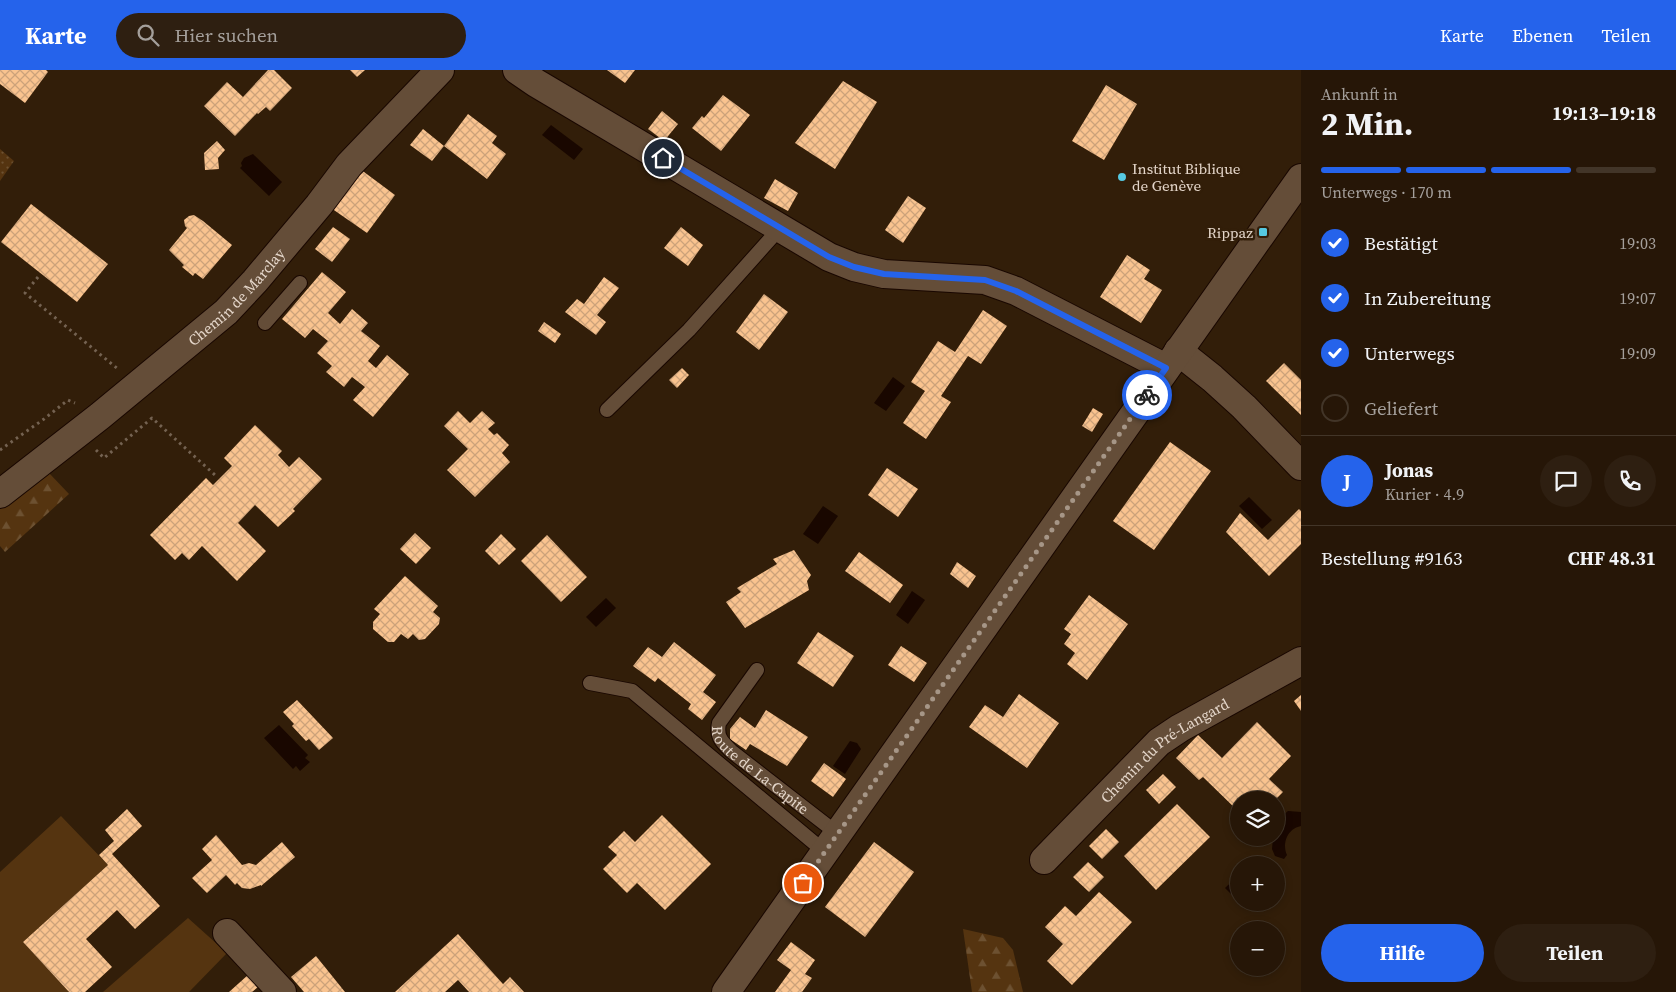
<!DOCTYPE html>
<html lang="de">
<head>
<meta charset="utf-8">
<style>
	:root { --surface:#261607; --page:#2e1f11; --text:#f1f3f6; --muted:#a49f9b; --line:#423528; --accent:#2563eb }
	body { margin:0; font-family:"Source Serif 4",serif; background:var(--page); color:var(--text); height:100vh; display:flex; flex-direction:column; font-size:19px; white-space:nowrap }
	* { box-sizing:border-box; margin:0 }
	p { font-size:16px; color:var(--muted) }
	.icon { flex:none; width:28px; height:28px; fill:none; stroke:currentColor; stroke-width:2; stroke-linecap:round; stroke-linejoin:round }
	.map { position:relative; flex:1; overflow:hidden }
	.drawer { display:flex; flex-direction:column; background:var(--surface); width:375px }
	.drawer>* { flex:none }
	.buttons { position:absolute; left:1230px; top:721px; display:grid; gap:10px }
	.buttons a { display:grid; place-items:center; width:55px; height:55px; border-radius:50%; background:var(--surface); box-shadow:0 2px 8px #0003,0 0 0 1px var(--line); font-size:25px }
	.pin { position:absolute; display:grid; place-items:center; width:42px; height:42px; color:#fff; margin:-21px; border:2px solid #fff; border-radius:50%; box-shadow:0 1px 5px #0007 }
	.courier { position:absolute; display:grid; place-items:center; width:50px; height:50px; margin:-25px; border:4px solid #2563eb; border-radius:50%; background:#fff; color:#222; box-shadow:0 1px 6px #0007 }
	.headline em { font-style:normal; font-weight:700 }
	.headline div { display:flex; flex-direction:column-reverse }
	.headline { display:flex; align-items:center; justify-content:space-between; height:85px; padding:0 20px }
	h1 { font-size:32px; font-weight:700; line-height:38px }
	.bar { display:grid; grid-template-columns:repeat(4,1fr); gap:8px 5px; align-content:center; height:60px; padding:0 20px }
	.bar i { height:6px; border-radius:4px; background:var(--line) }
	.bar .selected { background:var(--accent) }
	.bar p { grid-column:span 4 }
	.line { display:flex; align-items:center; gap:12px; padding:0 20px; border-top:1px solid var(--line) }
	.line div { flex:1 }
	.round { display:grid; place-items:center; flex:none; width:52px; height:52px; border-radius:26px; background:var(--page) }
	ol { padding:0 20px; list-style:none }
	li { display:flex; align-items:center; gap:15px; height:55px }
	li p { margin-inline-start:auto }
	li .icon { padding:5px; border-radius:50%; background:var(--accent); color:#fff; stroke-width:4 }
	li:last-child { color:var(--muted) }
	li i { width:28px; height:28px; border:2px solid var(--line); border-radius:50% }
	.button { display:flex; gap:10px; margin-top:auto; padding:10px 20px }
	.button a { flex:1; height:58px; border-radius:30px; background:var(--accent); color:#fff; font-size:20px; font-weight:700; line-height:58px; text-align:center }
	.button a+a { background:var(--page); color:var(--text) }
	header { display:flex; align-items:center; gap:30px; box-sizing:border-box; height:70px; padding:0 25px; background:var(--accent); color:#fff }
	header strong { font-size:24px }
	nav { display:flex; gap:28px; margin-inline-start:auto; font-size:18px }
	.search { width:350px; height:45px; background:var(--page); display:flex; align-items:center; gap:12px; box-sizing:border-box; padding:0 18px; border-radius:28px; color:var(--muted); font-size:19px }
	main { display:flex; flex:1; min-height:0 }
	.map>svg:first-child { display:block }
	.grass { fill:url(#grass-dots) }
	.forest { fill:url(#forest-firs) }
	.park { fill:#553410 }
	.water { fill:#190700 }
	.building { fill:url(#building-cross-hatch) }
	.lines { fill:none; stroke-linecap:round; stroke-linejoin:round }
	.service-casing { stroke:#190700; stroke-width:16 }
	.minor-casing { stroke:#190700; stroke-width:30 }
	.tertiary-casing { stroke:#190700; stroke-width:30 }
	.path { stroke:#746251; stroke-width:3; stroke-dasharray:2.5 4; stroke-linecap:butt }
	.service { stroke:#644d38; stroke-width:14 }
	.minor { stroke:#644d38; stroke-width:28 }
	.tertiary { stroke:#644d38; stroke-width:28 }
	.done { stroke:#a69687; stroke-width:5; stroke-dasharray:0 9 }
	.route { stroke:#2563eb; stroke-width:6 }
	.poi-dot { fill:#56c9e1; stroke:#321e09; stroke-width:2 }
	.labels { text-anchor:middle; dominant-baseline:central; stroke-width:5; stroke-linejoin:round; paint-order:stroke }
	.poi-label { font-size:15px; fill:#e5d7cb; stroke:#321e09; text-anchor:start }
	.street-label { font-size:15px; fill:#e5d7cb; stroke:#321e09 }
</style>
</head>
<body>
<header>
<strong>Karte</strong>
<div class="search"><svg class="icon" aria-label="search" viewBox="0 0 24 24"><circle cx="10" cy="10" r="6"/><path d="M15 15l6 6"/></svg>Hier suchen</div>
<nav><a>Karte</a><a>Ebenen</a><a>Teilen</a></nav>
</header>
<main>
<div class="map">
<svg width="1301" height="922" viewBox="0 0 1301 922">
	<defs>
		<pattern id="grass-dots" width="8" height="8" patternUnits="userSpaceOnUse" patternTransform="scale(1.25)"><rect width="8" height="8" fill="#553410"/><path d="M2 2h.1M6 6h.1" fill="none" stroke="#6d5131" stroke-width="1.8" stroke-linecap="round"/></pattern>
		<pattern id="forest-firs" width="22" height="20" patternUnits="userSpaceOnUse" patternTransform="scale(1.25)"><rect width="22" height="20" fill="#553410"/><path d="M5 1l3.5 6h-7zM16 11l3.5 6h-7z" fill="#6d5131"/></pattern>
		<pattern id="building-cross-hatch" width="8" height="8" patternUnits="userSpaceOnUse" patternTransform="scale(1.25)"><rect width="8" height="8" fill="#f9c38f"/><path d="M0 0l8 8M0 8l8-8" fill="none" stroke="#cca27a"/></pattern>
	</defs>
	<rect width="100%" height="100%" fill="#321e09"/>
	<path class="grass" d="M0,79l14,12 -14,20z"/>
	<g class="forest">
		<path d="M49,403l20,21 -64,58 -5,-6v-37z"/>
		<path d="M963,859l40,9 10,12 10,42h-51z"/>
	</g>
	<g class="park">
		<path d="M61,746l47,49 -85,77 46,50h-69v-120z"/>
		<path d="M188,848l39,35 -38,39h-86z"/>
	</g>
	<g class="water">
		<path d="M551,55l32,24 -9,11 -32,-25z"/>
		<path d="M253,84l29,28 -13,14 -29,-28 2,-2 -1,-3 3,-5z"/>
		<path d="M893,307l12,9 -19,25 -12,-8z"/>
		<path d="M1249,427l23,23 -10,9 -23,-23z"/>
		<path d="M823,436l15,10 -20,28 -15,-10z"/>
		<path d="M912,521l13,9 -17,24 -12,-9z"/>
		<path d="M606,528l10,10 -20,19 -10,-10z"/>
		<path d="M279,655l29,30 -3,3 5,4 -10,9 -4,-5 -3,3 -29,-31z"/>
		<path d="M850,671l7,2 4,6 -16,25 -12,-8z"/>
		<path d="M1288,741l13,1v14c-14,3 -19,17 -14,29l-3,4 -9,-3 -3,-7 1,-11h3v-13l7,-7 -2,-1z"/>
		<path d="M1239,805v27l-14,-14z"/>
	</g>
	<g class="building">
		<path d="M0,0h46l2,2 -23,31 -25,-19z"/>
		<path d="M268,0h6l18,18 -22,23 -4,-4 -8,7 -1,-1 -22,23 -31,-30 23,-24 16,15z"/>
		<path d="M350,0h15l-8,7z"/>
		<path d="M607,0h28l-10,13z"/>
		<path d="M843,11l34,21 -42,67 -40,-26z"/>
		<path d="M1106,15l31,19 -33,56 -32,-19z"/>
		<path d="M723,25l27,20 -29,36 -29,-23 10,-12 2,2z"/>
		<path d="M662,41l16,13 -14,17 -16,-12z"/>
		<path d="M468,44l29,22 -5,7 14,11 -19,25 -43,-33z"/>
		<path d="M423,59l21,17 -12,15 -22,-16z"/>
		<path d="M217,71l8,9 -7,8 1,11 -14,1 -1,-17z"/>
		<path d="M360,99l35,26 -28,38 -36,-25z"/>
		<path d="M775,109l23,14 -10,18 -24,-13z"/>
		<path d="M908,126l18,12 -23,35 -18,-13z"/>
		<path d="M31,134l77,60 -31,38 -76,-60z"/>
		<path d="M194,145l9,6 29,24 -29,34 -8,-6 -2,3 -11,-9 2,-2 -15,-15 18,-22 -2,-2 -1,-6 5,-4z"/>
		<path d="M333,157l17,12 -18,23 -17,-13z"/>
		<path d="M681,157l22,18 -15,21 -24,-18z"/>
		<path d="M1127,185l23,15 -6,9 18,11 -21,33 -41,-26z"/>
		<path d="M322,202l24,20 -18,21 12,11 12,-15 16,14 -7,8 19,15 -12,15 8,7 11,-13 22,19 -36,43 -20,-17 12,-13 -13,-10 -8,10 -18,-15 6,-6 -15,-13 11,-12 -15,-12 -8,9 -23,-19z"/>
		<path d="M604,207l15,11 -22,27 9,7 -10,13 -31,-23 12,-13 7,5z"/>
		<path d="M764,224l24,18 -29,38 -23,-18z"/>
		<path d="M983,240l24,16 -26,38 -13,-8 -27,40 10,6 -25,37 -23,-16 22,-32 -14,-9 27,-41 17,11z"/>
		<path d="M544,252l17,12 -6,9 -17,-12z"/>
		<path d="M1284,293l17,17v35l-35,-34z"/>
		<path d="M682,298l7,7 -12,13 -8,-8z"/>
		<path d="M1093,338l10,6 -11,18 -10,-6z"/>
		<path d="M458,341l12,12 12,-12 13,12 -7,6 6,6 3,-2 12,12 -7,8 8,9 -35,35 -28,-27 21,-21 -24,-23z"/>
		<path d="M255,355l27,26 -4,4 11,12 10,-10 23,22 -29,30 2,2 -17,16 -23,-22 -17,18 28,28 -29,30 -35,-35 -13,14 -7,-7 -7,7 -25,-25 56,-57 7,7 19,-19 -8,-8z"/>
		<path d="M1170,372l41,29 -57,79 -41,-29z"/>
		<path d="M887,398l31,21 -20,28 -30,-22z"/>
		<path d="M1299,439l2,2v33l-32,32 -43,-44 14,-19 28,27z"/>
		<path d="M415,463l16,15 -15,16 -16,-15z"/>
		<path d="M501,464l15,15 -17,16 -14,-14z"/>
		<path d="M547,465l40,42 -26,25 -40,-41z"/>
		<path d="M794,480l17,25 -4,6 2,9 -64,38 -19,-26 15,-10 -4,-4 40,-24 -4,-5z"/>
		<path d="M859,482l44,33 -13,18 -45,-32z"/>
		<path d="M957,492l19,14 -8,12 -18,-14z"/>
		<path d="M405,506l33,30 -5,6 7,6 -1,6 -14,15 -6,1 -6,-6 -5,5 -7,-5 -7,8h-6l-15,-13v-7l7,-8 -6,-5z"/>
		<path d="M1089,525l39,29 -41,56 -20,-16 8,-11 -11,-9 7,-10 -7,-5z"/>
		<path d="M818,562l36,24 -21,31 -36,-24z"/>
		<path d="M674,572l42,33 -13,17 13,10 -14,18 -14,-11 3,-5 -33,-26 -3,4 -22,-16 15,-19 14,10z"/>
		<path d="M901,576l26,17 -13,19 -26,-17z"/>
		<path d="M1019,624l40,29 -32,45 -58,-41 16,-22 18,12z"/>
		<path d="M1301,625v16l-7,-10z"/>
		<path d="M297,630l36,38 -14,12 -10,-11 -3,2 -14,-15 2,-2 -11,-12z"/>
		<path d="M766,640l42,27 -21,29 -37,-22 -4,6 -16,-11v-10l10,-12 15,11z"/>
		<path d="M1257,652l34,34 -22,23 14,13 -8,8h-36v12l-36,-35 -4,3 -23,-22 22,-23 24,23z"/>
		<path d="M824,693l22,16 -13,18 -22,-16z"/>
		<path d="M1163,704l13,13 -17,17 -13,-14z"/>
		<path d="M1177,734l33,33 -54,53 -32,-34z"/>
		<path d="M127,739l15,17 -30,28 48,52 -25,23 -18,-19 -31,29 26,28 -27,25h-16l-46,-50 85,-77 -9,-10 15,-14 -9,-11z"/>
		<path d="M662,745l49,49 -46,46 -28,-27 -10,10 -24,-24 14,-14 -9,-8 16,-16 11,11z"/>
		<path d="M1106,759l13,13 -17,17 -13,-13z"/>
		<path d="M216,765l26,30 7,-2 7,2 26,-23 13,15 -34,29v-1l-11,4 -8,-1 -5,-5 -2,2 -9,-10 -19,18 -15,-15 20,-18 -10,-11z"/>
		<path d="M874,772l40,30 -49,65 -40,-30z"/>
		<path d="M1088,792l16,15 -15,15 -16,-15z"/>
		<path d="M1099,822l33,30 -60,63 -25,-24 16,-17 -18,-17 20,-21 11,10z"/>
		<path d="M458,864l45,50 7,-7 14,15h-55l-11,-12 -13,12h-50z"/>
		<path d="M791,872l24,18 -10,14 7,4 -10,14h-27l16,-22 -14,-10z"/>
		<path d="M316,886l29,36h-41l-13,-15z"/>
		<path d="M248,905l10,12 -6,5h-23z"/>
	</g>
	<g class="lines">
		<g class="service-casing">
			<g id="service">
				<path d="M265,253l35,-40"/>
				<path d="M607,340l82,-80 91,-102"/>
				<path id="s1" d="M757,600l-38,53c-3,14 3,19 12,28l107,83"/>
				<path d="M590,613l42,8 193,161"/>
			</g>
		</g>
		<g class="minor-casing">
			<g id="minor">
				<path d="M517,0l19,13 293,174 25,10 30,7 101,6 31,11 150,77"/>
				<path d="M1178,281l34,27 32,29 57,59"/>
				<path id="s2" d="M0,424l100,-78 126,-104 29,-31 64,-76 30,-40 91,-95"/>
				<path id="s3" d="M1044,790l115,-118 21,-14 121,-67"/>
				<path d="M227,863l55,59"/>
			</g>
		</g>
		<g class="tertiary-casing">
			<path id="tertiary" d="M726,922l575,-814"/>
		</g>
		<g class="path">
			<path d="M38,207l-13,16 93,76"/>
			<path d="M0,380l44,-31 24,-19 7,3"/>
			<path d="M96,380l8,8 48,-40 63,57"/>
		</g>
		<use href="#service" class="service"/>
		<use href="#minor" class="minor"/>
		<use href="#tertiary" class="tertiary"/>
	</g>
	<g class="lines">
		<path class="done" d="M803,813l344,-488"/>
		<path class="route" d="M663,88l166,99 25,10 30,7 101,6 31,11 150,77 -19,27"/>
	</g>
	<g class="poi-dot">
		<circle cx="1122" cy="107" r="5"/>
		<rect x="1258" y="157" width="10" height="10" rx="2.5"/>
	</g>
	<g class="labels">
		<g class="poi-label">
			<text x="1132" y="98">Institut Biblique<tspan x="1132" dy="17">de Genève</tspan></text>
			<text x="1253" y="162" text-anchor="end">Rippaz</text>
		</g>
		<g class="street-label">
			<text stroke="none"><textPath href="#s2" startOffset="308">Chemin de Marclay</textPath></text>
			<text stroke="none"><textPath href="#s3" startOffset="164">Chemin du Pré-Langard</textPath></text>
			<text stroke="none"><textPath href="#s1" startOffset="131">Route de La-Capite</textPath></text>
		</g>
	</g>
</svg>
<div class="buttons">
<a><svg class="icon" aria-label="layers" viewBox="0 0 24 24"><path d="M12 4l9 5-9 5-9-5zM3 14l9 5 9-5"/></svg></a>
<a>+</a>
<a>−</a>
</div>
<div class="pin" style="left:803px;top:813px;background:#ea580c"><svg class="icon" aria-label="bag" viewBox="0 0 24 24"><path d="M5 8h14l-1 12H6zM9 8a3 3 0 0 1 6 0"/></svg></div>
<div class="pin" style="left:663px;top:88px;background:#1f2937"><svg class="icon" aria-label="home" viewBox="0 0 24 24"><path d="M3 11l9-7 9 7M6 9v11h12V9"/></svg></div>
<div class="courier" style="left:1147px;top:325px"><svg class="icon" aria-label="bike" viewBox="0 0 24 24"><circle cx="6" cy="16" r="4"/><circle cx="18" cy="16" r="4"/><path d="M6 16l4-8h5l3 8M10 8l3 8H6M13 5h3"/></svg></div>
</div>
<section class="drawer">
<div class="headline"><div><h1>2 Min.</h1><p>Ankunft in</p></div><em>19:13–19:18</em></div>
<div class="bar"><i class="selected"></i><i class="selected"></i><i class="selected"></i><i></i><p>Unterwegs · 170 m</p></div>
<ol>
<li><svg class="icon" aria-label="check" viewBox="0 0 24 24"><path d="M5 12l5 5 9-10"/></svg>Bestätigt<p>19:03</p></li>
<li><svg class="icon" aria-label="check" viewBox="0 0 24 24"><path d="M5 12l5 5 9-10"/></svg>In Zubereitung<p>19:07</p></li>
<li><svg class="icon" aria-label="check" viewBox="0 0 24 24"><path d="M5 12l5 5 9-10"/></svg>Unterwegs<p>19:09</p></li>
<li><i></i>Geliefert</li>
</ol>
<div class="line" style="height:90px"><b class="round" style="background:var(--accent);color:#fff">J</b><div><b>Jonas</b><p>Kurier · 4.9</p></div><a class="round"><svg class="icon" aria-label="chat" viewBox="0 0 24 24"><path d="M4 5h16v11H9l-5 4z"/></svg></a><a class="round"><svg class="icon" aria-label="phone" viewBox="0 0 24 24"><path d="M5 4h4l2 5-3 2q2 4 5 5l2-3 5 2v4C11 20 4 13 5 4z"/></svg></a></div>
<div class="line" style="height:65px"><div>Bestellung #9163</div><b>CHF 48.31</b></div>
<div class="button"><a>Hilfe</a><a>Teilen</a></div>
</section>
</main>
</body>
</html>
